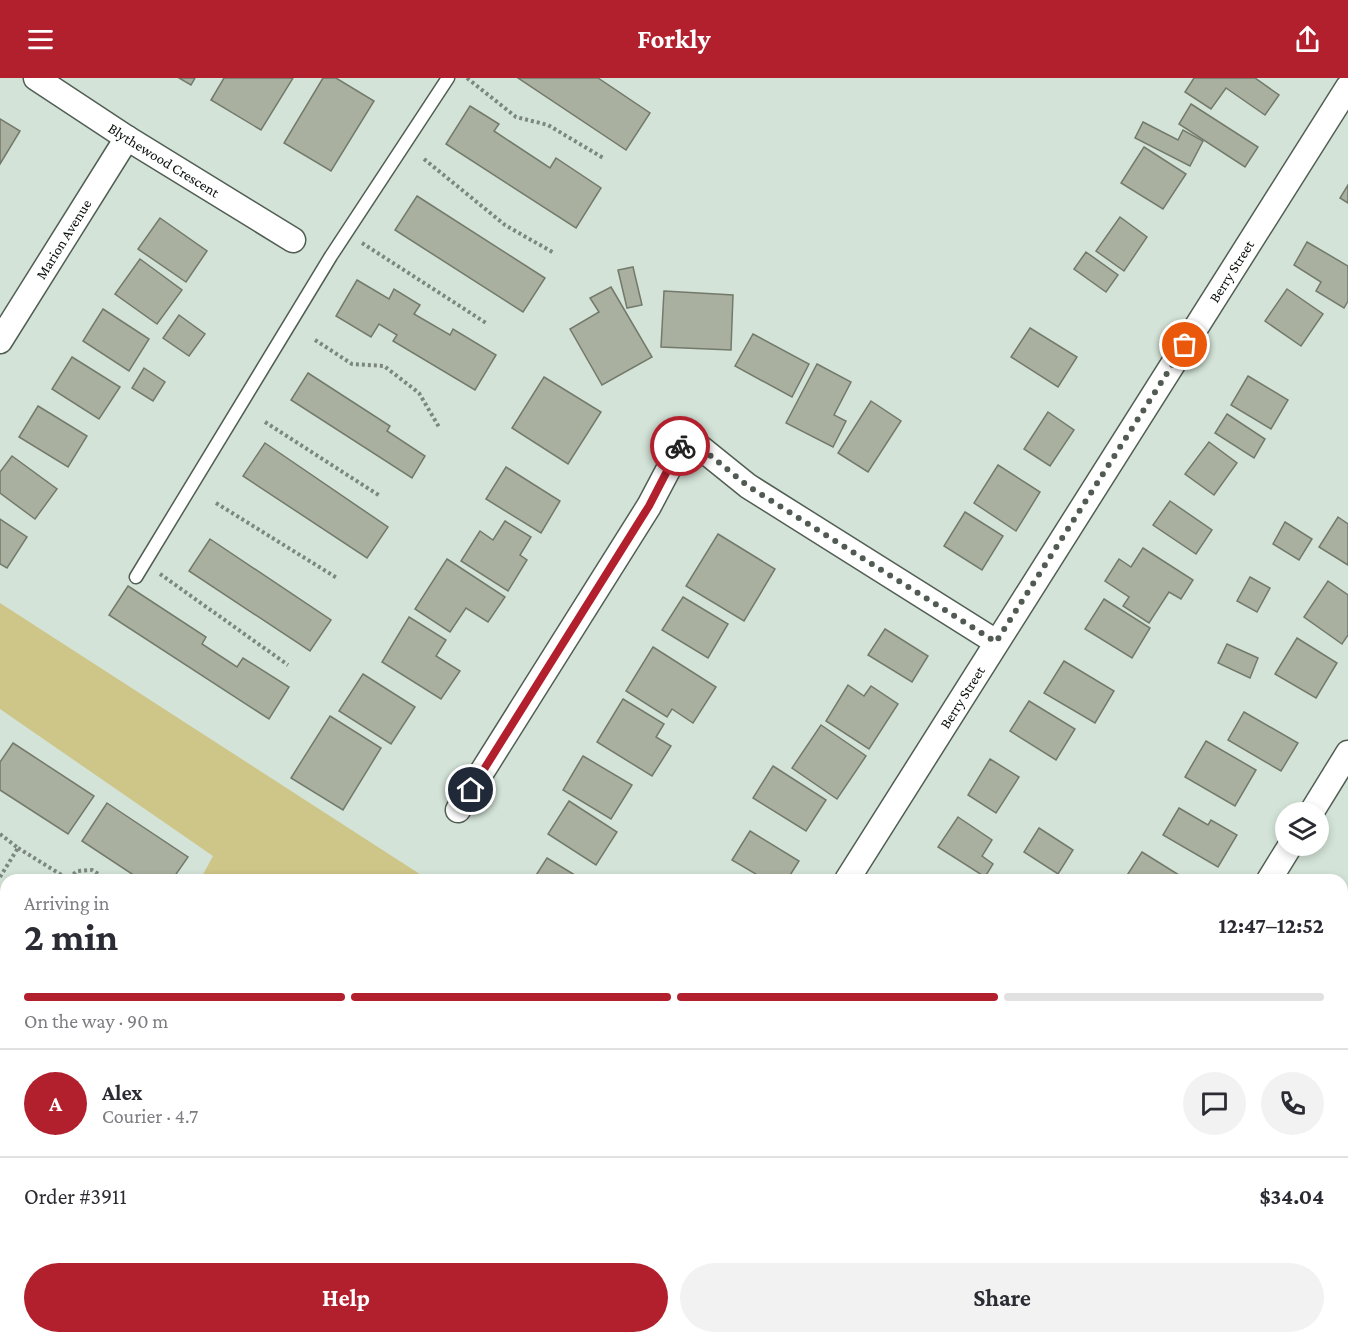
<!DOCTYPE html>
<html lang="en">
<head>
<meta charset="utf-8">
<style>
	:root { --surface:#fff; --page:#f2f2f3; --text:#2b2b33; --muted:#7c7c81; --line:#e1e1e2; --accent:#b2202d }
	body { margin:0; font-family:"Crimson Pro",serif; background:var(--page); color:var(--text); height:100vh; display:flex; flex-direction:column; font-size:22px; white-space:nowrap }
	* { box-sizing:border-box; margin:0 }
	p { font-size:20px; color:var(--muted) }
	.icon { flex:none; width:33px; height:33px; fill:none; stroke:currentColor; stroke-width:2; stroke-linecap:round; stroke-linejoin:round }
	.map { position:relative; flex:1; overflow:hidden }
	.panel { position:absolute; left:0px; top:796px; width:1348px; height:470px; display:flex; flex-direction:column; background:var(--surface); border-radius:18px 18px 0 0; box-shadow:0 3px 9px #0003 }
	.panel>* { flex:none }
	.tools { position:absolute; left:1275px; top:724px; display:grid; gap:12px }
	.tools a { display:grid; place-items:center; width:54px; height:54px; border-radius:50%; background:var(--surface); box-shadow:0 3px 9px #0003; font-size:30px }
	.pin { position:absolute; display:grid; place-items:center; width:51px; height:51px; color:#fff; margin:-26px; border:3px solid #fff; border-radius:50%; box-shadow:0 2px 6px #0007 }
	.courier { position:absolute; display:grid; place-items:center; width:60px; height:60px; margin:-30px; border:4px solid #b2202d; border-radius:50%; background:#fff; color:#222; box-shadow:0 2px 8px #0007 }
	.overview em { font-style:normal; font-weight:700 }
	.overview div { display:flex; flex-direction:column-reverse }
	.overview { display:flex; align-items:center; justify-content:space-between; height:102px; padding:0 24px }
	h1 { font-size:39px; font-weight:700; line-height:45px }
	.bar { display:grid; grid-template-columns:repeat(4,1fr); gap:9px 6px; align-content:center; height:72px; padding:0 24px }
	.bar i { height:8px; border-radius:4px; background:var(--line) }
	.bar .selected { background:var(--accent) }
	.bar p { grid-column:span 4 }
	.line { display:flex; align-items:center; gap:15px; padding:0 24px; border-top:2px solid var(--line) }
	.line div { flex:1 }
	.round { display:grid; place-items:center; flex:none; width:63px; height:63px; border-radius:32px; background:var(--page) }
	.primary-button { display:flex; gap:12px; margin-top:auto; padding:12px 24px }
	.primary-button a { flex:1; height:69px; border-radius:36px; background:var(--accent); color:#fff; font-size:24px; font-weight:700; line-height:69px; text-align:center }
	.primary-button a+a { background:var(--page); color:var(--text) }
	header { display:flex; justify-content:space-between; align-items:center; height:78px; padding:0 24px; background:var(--accent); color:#fff; font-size:27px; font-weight:700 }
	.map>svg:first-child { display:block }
	.green { fill:#cec588 }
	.building { fill:#a9b0a0; stroke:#737a6b; stroke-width:1.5 }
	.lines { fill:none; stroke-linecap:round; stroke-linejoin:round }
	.service-casing { stroke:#515e54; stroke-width:15 }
	.minor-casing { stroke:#515e54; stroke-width:27 }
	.path { stroke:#7c887f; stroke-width:4; stroke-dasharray:3 3; stroke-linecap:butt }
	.service { stroke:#fff; stroke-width:12 }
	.minor { stroke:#fff; stroke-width:24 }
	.done { stroke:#515a53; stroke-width:6; stroke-dasharray:0 10.8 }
	.route { stroke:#b2202d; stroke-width:8 }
	.labels { text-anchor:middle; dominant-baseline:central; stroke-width:6; stroke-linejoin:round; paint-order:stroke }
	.street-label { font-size:15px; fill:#0b100c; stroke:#d3e3d7 }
</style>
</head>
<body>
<header><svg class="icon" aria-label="menu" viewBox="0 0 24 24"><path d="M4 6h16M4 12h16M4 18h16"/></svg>Forkly<svg class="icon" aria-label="share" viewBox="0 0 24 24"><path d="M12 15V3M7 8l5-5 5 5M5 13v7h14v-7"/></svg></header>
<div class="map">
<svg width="1348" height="1265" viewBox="0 0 1348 1265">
	<rect width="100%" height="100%" fill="#d3e3d7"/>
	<g class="green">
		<path d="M0,525l429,277h-229l13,-24 -213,-147z"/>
		<path d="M963,1260h174l8,5h-175z"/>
	</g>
	<g class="building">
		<path d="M179,0h16l-4,7z"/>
		<path d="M224,0h69l-32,52 -50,-30z"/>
		<path d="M323,0h13l38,23 -43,70 -47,-28z"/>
		<path d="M518,0h80l52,35 -24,37z"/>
		<path d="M1194,0h61l24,17 -14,20 -39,-27 -15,21 -26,-17z"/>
		<path d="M1191,26l67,43 -13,20 -66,-43z"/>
		<path d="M470,28l29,18 -5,7 56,37 6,-10 45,30 -25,40 -130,-84z"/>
		<path d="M0,41l20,12 -20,33z"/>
		<path d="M1143,44l35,18 5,-10 20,11 -13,25 -55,-28z"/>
		<path d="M1144,69l42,27 -23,35 -42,-26z"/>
		<path d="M1348,107v18l-8,-5z"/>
		<path d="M417,118l128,82 -22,34 -128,-82z"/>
		<path d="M1120,139l27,20 -23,34 -28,-20z"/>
		<path d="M160,140l47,33 -21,31 -48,-33z"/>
		<path d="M1307,164l41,24v35l-4,7 -28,-17 5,-9 -27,-17z"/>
		<path d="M1086,174l32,23 -12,17 -32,-23z"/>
		<path d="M140,181l42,31 -25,34 -42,-30z"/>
		<path d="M633,189l9,38 -15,3 -9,-38z"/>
		<path d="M357,202l32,19 5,-10 26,16 -6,9 36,21 3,-6 43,26 -21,35 -82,-49 4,-6 -18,-11 -8,13 -35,-21z"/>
		<path d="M611,209l41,70 -50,28 -32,-56 29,-17 -9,-14z"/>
		<path d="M1287,211l36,25 -22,32 -36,-25z"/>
		<path d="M664,213l69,4 -2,55 -70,-3z"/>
		<path d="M103,231l46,30 -20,32 -46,-30z"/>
		<path d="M179,237l26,19 -16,22 -26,-18z"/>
		<path d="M1030,250l47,29 -19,30 -47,-30z"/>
		<path d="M753,256l56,30 -17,33 -57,-31z"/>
		<path d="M72,279l48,30 -21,32 -47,-30z"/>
		<path d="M817,286l34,18 -17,33 12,6 -13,26 -47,-24z"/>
		<path d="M144,290l21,14 -12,19 -21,-13z"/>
		<path d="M308,295l82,53 -3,5 38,25 -13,22 -121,-78z"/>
		<path d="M1248,298l40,24 -17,29 -40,-24z"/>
		<path d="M544,299l57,35 -33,52 -56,-36z"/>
		<path d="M871,323l30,20 -33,51 -30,-19z"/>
		<path d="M38,328l49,30 -19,31 -49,-30z"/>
		<path d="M1048,334l26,18 -24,36 -26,-17z"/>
		<path d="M1227,336l38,25 -11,19 -39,-25z"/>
		<path d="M1209,364l28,21 -23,32 -29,-21z"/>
		<path d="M265,365l123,84 -21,31 -124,-82z"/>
		<path d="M12,378l45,33 -22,30 -35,-26v-21z"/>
		<path d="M998,387l42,27 -24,39 -42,-28z"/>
		<path d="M506,389l54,34 -19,32 -55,-34z"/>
		<path d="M1170,423l42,29 -16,24 -43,-29z"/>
		<path d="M965,434l38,24 -21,34 -38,-24z"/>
		<path d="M1338,439l10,7v41l-29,-18z"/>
		<path d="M0,441l27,18 -20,31 -7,-4z"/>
		<path d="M505,443l26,16 -11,18 7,5 -19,31 -47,-30 19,-30 13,9z"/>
		<path d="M1285,444l27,17 -13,21 -26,-16z"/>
		<path d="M718,456l57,35 -31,52 -58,-35z"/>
		<path d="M210,461l121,81 -21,31 -121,-80z"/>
		<path d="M1143,470l50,32 -12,19 -12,-7 -20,31 -26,-17 6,-9 -24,-16 14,-22 12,8z"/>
		<path d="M447,481l58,38 -17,25 -22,-14 -16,24 -35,-23z"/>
		<path d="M1250,499l20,11 -13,24 -20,-11z"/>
		<path d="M1328,503l20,14v40l-6,9 -38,-27z"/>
		<path d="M128,508l78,51 -4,7 35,23 6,-9 46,29 -20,32 -160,-104z"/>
		<path d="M683,519l45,27 -20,34 -46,-28z"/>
		<path d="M1104,521l46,29 -18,30 -47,-29z"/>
		<path d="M409,539l37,23 -10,16 24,15 -19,28 -59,-37z"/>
		<path d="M885,551l43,27 -16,26 -44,-27z"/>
		<path d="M1297,560l40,25 -21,35 -41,-24z"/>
		<path d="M1227,566l31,14 -8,20 -32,-15z"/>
		<path d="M653,569l63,40 -23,36 -21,-14 -5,8 -41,-26z"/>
		<path d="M1064,583l50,30 -19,32 -51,-30z"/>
		<path d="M363,596l52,33 -24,37 -52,-33z"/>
		<path d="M848,607l16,11 7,-10 27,18 -29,45 -43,-28z"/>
		<path d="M623,621l41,25 -8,13 15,9 -19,30 -55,-34z"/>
		<path d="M1029,623l46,28 -19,31 -46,-29z"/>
		<path d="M1244,634l54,31 -17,28 -53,-31z"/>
		<path d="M330,638l51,32 -38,62 -52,-32z"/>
		<path d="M821,647l45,31 -29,43 -45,-31z"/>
		<path d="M1206,663l50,29 -21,36 -50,-29z"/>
		<path d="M13,665l81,53 -26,38 -68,-44v-28z"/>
		<path d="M583,678l49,29 -21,34 -48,-29z"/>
		<path d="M990,681l29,18 -23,36 -28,-18z"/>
		<path d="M773,688l53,34 -20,31 -53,-33z"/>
		<path d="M569,723l48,31 -21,33 -48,-31z"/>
		<path d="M107,725l81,54 -16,23h-31l-59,-39z"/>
		<path d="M1179,730l29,17 3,-5 26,15 -19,32 -55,-32z"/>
		<path d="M958,739l34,23 -10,16 11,8 -8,13 -47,-30z"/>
		<path d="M1039,750l34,22 -15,24 -34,-22z"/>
		<path d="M750,753l49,30 -12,19h-21l-34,-20z"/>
		<path d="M1142,774l45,28h-63z"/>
		<path d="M547,780l36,22h-50z"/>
		<path d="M1347,817l1,1v41l-6,-3v-32z"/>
		<path d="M1342,865l6,4v39l-6,-4z"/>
		<path d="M0,938l6,4v58l-6,-4z"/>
		<path d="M0,1028l6,4v9l-6,10z"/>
		<path d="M55,1260h151l-4,5h-139z"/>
		<path d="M389,1260h43l8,5h-54z"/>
		<path d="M640,1260h50l8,5h-61z"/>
		<path d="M719,1260h27l-3,5h-17z"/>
		<path d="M881,1260h41l-3,5h-30z"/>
		<path d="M1292,1260h45l8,5h-56z"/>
	</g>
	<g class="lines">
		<g class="service-casing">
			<path id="service" d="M136,499l195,-321 117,-178"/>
		</g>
		<g class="minor-casing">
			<g id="minor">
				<path id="s1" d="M36,0l91,60 166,102"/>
				<path id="s2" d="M0,263l127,-203"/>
				<path d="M458,732l191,-304 37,-70 62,50 248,156"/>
				<path d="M1311,735l37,-60"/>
				<path id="s3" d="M847,802l501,-793"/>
				<path d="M1269,802l21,-34"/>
				<path d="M557,1265l3,-5"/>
				<path d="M977,1265l4,-5"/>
			</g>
		</g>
		<g class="path">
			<path d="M467,0l49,39 32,8 57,34"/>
			<path d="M424,81l81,66 49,28"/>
			<path d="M362,165l124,80"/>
			<path d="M315,262l37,24 32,2 35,27 20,34"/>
			<path d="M265,344l115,74"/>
			<path d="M216,425l121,75"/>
			<path d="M160,496l128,91"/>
			<path d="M0,756l18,14 -18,29"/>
			<path d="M18,770l50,31 9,-8 15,-1 16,10"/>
			<path d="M0,884l6,3"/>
			<path d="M0,1020l6,4"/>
		</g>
		<use href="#service" class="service"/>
		<use href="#minor" class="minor"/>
	</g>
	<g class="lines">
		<path class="done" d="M680,368l6,-10 62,50 248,156 189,-297"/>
		<path class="route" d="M471,712l178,-284 31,-60"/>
	</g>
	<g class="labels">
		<g class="street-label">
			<text stroke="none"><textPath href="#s1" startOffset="152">Blythewood Crescent</textPath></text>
			<text stroke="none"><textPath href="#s2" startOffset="120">Marion Avenue</textPath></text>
			<text stroke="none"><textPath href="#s3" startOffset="720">Berry Street</textPath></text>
			<text stroke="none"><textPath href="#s3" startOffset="216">Berry Street</textPath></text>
		</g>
	</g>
</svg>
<div class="tools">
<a><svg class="icon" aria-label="layers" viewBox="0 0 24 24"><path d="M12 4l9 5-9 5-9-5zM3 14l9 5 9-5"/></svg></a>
</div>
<div class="pin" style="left:1185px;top:267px;background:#ea580c"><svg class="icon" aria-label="bag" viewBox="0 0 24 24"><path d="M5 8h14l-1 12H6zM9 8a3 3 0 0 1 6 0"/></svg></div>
<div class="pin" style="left:471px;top:712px;background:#1f2937"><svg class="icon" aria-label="home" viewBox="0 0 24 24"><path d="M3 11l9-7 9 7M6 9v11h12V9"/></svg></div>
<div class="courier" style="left:680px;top:368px"><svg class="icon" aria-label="bike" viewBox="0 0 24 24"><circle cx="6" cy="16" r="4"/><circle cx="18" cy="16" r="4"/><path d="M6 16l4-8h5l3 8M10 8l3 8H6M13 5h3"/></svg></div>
<section class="panel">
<div class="overview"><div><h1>2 min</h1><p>Arriving in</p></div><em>12:47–12:52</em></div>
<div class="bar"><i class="selected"></i><i class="selected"></i><i class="selected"></i><i></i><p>On the way · 90 m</p></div>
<div class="line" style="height:108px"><b class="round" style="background:var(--accent);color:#fff">A</b><div><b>Alex</b><p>Courier · 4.7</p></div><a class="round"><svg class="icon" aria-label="chat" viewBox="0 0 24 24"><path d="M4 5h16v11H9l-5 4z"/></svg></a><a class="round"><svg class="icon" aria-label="phone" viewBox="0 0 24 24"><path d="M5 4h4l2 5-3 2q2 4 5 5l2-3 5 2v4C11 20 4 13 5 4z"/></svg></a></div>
<div class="line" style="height:78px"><div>Order #3911</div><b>$34.04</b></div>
<div class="primary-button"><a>Help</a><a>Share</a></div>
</section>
</div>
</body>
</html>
